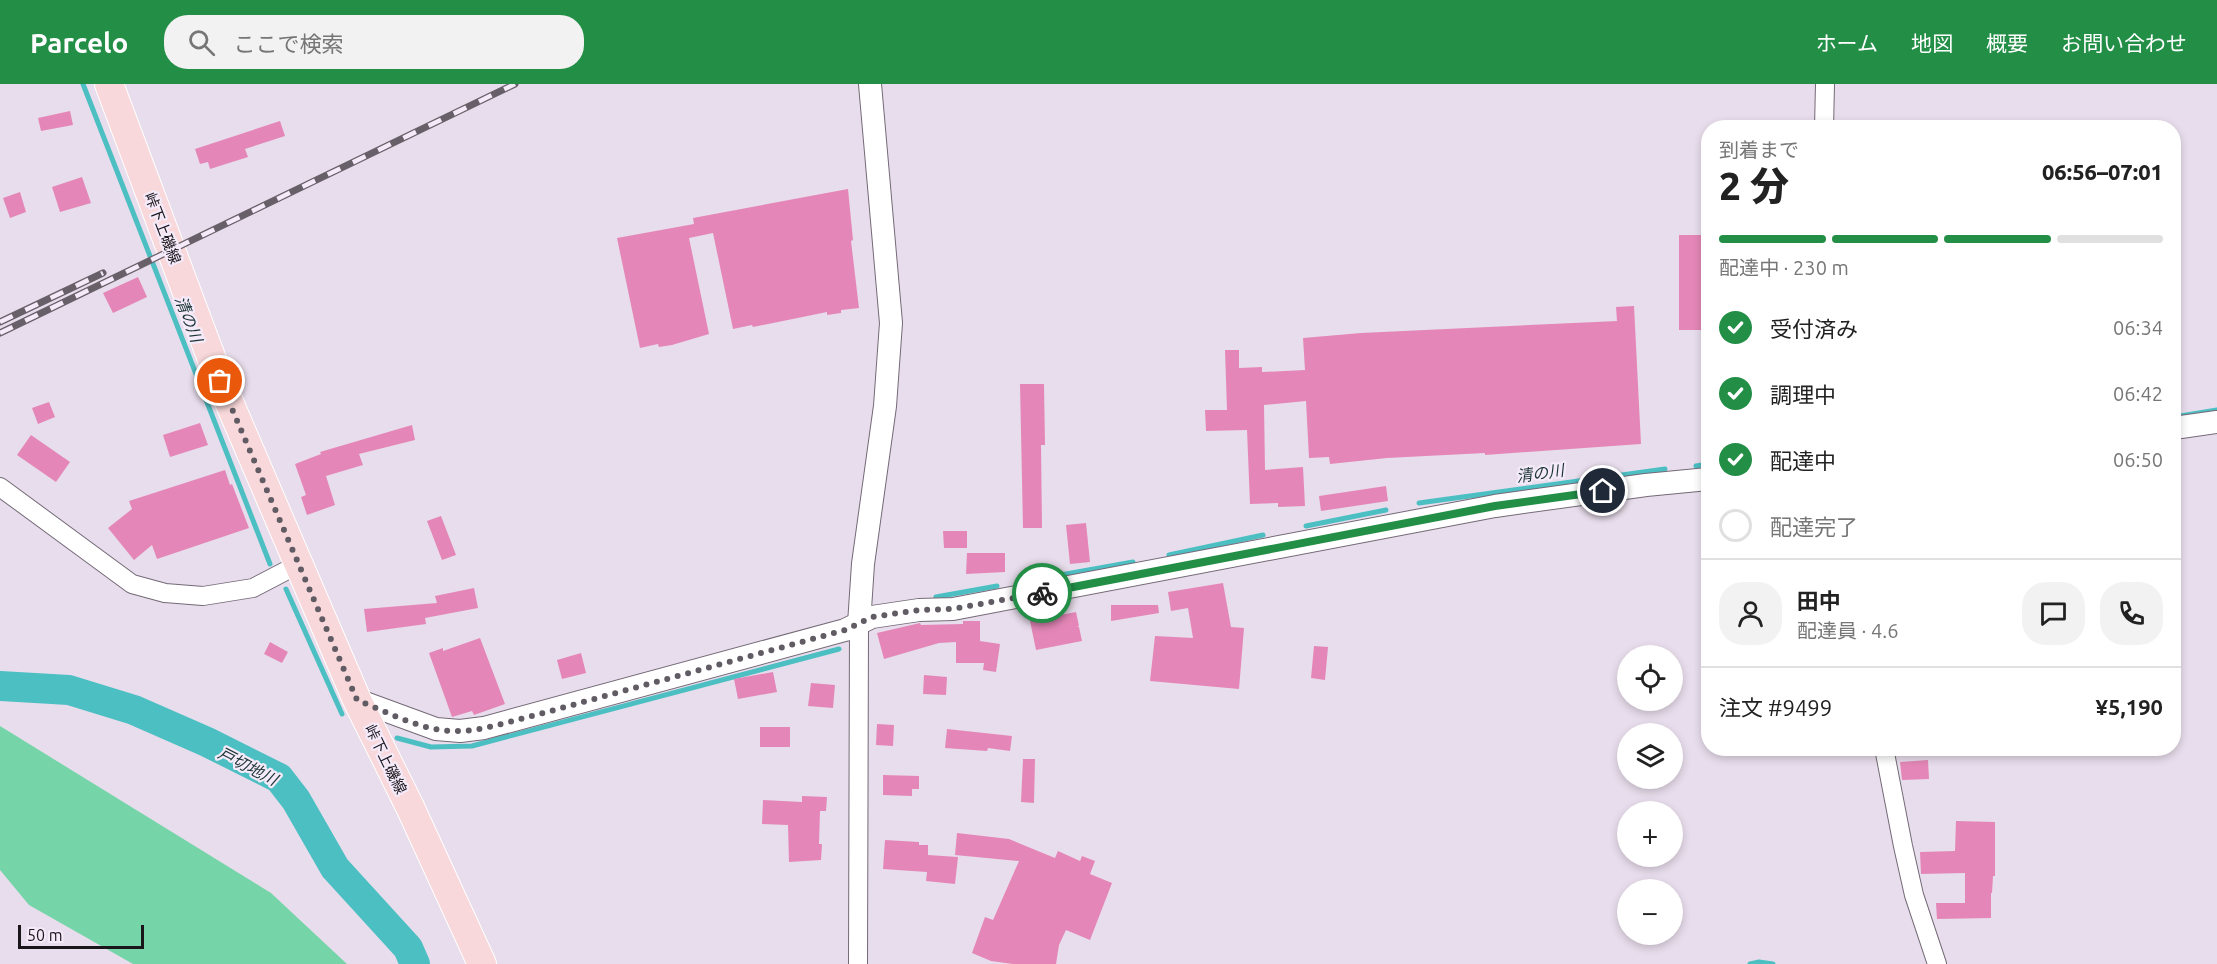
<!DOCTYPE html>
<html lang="ja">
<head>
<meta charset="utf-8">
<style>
	:root { --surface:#fff; --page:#f2f2f2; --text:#222; --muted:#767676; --line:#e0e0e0; --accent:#228e46 }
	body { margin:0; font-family:Ubuntu,"Noto Sans JP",sans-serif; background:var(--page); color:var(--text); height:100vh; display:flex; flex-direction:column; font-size:22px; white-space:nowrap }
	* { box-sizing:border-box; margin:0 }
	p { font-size:20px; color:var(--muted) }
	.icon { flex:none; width:33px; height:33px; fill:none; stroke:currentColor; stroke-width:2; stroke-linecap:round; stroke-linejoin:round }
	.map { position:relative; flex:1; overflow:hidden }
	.details { position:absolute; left:1701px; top:36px; width:480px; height:636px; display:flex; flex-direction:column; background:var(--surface); border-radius:24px; box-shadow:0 3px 9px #0003 }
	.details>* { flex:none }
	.controls { position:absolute; left:1617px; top:561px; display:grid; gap:12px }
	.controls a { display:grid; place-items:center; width:66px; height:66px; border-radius:50%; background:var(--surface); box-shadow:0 3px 9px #0003; font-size:30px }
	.scale { position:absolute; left:18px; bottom:15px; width:126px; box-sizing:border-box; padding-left:6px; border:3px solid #19151a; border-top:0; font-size:16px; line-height:21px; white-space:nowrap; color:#19151a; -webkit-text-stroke:4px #f5eaf9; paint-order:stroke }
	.pin { position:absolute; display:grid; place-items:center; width:51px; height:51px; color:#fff; margin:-26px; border:3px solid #fff; border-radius:50%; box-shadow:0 2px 6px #0007 }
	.courier { position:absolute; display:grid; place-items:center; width:60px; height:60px; margin:-30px; border:4px solid #228e46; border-radius:50%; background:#fff; color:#222; box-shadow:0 2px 8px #0007 }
	.headline em { font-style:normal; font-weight:800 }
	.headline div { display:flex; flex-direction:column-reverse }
	.headline { display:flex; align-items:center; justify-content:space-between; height:102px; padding:0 18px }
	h1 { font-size:39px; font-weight:800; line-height:45px }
	.bar { display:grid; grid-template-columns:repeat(4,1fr); gap:9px 6px; align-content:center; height:72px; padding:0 18px }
	.bar i { height:8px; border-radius:4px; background:var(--line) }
	.bar .selected { background:var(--accent) }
	.bar p { grid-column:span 4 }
	.line { display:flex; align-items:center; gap:15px; padding:0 18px; border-top:2px solid var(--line) }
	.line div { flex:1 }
	.round { display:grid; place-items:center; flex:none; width:63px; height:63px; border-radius:24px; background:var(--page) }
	ol { padding:0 18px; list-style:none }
	li { display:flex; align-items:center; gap:18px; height:66px }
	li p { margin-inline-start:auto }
	li .icon { padding:6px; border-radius:50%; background:var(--accent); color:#fff; stroke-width:4 }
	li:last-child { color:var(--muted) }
	li i { width:33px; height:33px; border:3px solid var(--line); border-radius:50% }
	header { display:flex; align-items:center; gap:36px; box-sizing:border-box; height:84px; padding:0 30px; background:var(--accent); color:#fff }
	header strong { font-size:28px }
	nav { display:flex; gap:33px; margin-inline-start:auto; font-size:21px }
	.search { width:420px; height:54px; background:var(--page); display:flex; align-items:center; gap:15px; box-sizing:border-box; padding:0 21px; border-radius:24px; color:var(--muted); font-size:22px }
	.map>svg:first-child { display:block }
	.green { fill:#76d4a9 }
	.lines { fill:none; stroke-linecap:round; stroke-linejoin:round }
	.stream { stroke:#4cbfc3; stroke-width:5 }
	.river { stroke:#4cbfc3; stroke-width:30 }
	.building { fill:#e487b8 }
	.minor-casing { stroke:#746a77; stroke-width:20 }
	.tertiary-casing { stroke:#746a77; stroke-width:24 }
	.primary-casing { stroke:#fff; stroke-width:30 }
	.minor { stroke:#fff; stroke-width:18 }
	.tertiary { stroke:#fff; stroke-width:22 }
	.primary { stroke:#f8d8da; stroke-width:28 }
	.rail-casing { stroke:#676069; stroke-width:7 }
	.rail { stroke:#f5eaf9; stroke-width:4.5; stroke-dasharray:14; stroke-linecap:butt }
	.done { stroke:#615b64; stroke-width:6; stroke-dasharray:0 10.8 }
	.route { stroke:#228e46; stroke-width:8 }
	.labels { text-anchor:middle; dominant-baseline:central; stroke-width:4.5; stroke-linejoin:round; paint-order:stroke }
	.street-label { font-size:15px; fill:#19151a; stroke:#f5eaf9 }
	.water-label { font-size:16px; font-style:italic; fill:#1a3434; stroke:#f5eaf9 }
</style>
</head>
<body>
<header>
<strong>Parcelo</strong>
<div class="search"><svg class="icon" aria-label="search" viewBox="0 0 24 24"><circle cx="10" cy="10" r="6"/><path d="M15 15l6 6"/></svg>ここで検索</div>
<nav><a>ホーム</a><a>地図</a><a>概要</a><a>お問い合わせ</a></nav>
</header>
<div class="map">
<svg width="2217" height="880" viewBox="0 0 2217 880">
	<rect width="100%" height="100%" fill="#e8ddec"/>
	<path class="green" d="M0,642l271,167 76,71h-214l-104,-59 -29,-35z"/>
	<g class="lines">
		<g class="stream">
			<path d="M83,0l187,480"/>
			<path d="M2174,333l43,-7"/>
			<path d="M1696,382l12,-2"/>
			<path d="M1419,419l246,-34"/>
			<path d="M1306,442l80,-16"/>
			<path d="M1169,471l94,-20"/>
			<path d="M1027,497l106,-19"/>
			<path d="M286,505l56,125"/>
			<path d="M936,513l61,-11"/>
			<path d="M397,654l34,9 41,-1 367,-97"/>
			<path d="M1750,880l9,-2 14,2"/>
		</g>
		<path class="river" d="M0,602l69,4 65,20 73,32 72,36 17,22 39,68 73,80 7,16"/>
	</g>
	<g class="building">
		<path d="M70,27l3,14 -32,6 -3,-13z"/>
		<path d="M280,37l5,15 -40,13 3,8 -38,12 -2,-7 -8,2 -5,-15z"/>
		<path d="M82,93l9,26 -31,9 -8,-25z"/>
		<path d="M848,105l5,51 -2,1 8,67 -18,2v3l-14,2v-3l-74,15 -1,-2 -19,4 -20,-96 -24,5 20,96 -37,11 -13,2 -1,-3 -18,4 -23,-110 77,-14 -1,-6z"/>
		<path d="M20,108l6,20 -16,6 -7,-20z"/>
		<rect x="1679" y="151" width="29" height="95"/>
		<path d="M138,193l9,20 -34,16 -10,-20z"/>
		<path d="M1634,222l7,138 -156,11v-2l-98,5 -57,6 -1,-7 -20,1 -3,-57 -42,4 1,65 38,-3 2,39 -27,1v-4l-28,1 -3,-74 -41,1 -1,-21h22l-2,-60h14v18l23,-1v5l43,-2 -2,-32 58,-5 256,-12 -1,-14z"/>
		<path d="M1020,300h24l1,61h-4l1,83h-19z"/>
		<path d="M49,318l6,15 -17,7 -6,-16z"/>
		<path d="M200,339l8,22 -38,12 -7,-22z"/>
		<path d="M412,341l3,15 -56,14 4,11 -37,11 9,29 -28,10 -6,-18 5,-2 -11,-31 26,-10 -1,-2z"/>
		<path d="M31,351l39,27 -14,20 -39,-27z"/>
		<path d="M225,386l5,15 2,-1 17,44 -92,31 -5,-14 -18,15 -26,-32 24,-19 -3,-8z"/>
		<path d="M1386,402l2,15 -67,10 -2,-15z"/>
		<path d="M441,432l15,39 -14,5 -15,-39z"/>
		<path d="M1086,439l4,39 -20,2 -4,-39z"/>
		<path d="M943,447h24v17h-23z"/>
		<path d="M967,469h38v19l-39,2z"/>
		<path d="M1223,499l8,44 13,1 -5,61 -89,-8 5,-45 38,2 -5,-30 -17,3 -3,-19z"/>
		<path d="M474,504l4,20 -53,10 1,6 -59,8 -3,-23 73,-6 -2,-7z"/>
		<path d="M1111,521h47l1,8 -48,8z"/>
		<path d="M1076,528l3,14h-2l2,1 3,14 -46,9 -6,-29z"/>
		<path d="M963,537h17v20l20,3 -4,28 -13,-2 1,-7h-28v-21l-17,1 -55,16 -7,-26 43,-10 1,2 42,-1z"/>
		<path d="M480,554l25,66 -31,11 -2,-4 -20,6 -23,-64 14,-5v3z"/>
		<path d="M270,558l18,10 -6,11 -18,-9z"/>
		<path d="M1314,562l14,1 -3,33 -14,-2z"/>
		<path d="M581,569l5,20 -24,6 -5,-19z"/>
		<path d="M773,588l4,20 -39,7 -4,-20z"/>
		<path d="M924,591l23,2 -1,18 -23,-1z"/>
		<path d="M811,599l24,2 -2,23 -25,-2z"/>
		<path d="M877,640l17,1 -1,21 -17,-1z"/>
		<rect x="760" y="643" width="30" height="20"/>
		<path d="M947,645l65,7 -2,15 -22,-3 -1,3 -42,-3z"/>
		<path d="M1023,675h12l-1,44 -13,-1z"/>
		<path d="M1928,676l1,19 -27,1 -2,-18z"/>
		<path d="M883,691l36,1v13h-7v7l-29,-1z"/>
		<path d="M802,712l25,1 -1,14h-6l-1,33h3l-1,16 -32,2 -1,-37 -26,-1 1,-24 39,2z"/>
		<path d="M1956,737l39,1v54h-2l-1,17h-1v25l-54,1 -1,-16h29v-30l-44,1 -1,-22 35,-1z"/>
		<path d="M957,749l52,6 46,19 3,-7 22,10 2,-5 13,5 -5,13 22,9 -22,57 -24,-10 -7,15 -3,19h-43l-22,-3 -19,-8 13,-36 8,3 26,-59 -64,-6z"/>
		<path d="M885,756l34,2v3h9v10l30,2 -3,27 -29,-3 1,-9 -44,-3z"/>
	</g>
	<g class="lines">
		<g class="minor-casing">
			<g id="minor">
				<path d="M1824,44l1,-44"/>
				<path d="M0,403l132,97 33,9 38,3 50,-8 46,-24"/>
				<path d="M1884,664l19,98 11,49 23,69"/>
				<path d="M858,880l1,-340"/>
			</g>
		</g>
		<g class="tertiary-casing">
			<g id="tertiary">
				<path d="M2174,344l43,-6"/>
				<path d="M859,540l4,-60 22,-158 6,-83 -21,-239"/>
				<path d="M357,616l79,29 24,2 24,-3 361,-98 27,-13 47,-7 34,-1 542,-103 151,-21 62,-6"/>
			</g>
		</g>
		<g class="primary-casing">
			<path id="primary" d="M109,0l111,297 137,319 53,107 72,157"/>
		</g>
		<use href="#minor" class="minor"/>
		<use href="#tertiary" class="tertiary"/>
		<use href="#primary" class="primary"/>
		<g class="rail-casing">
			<g id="rail">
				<path d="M0,238l103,-49"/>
				<path d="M0,249l515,-249"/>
			</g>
		</g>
		<use href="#rail" class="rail"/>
	</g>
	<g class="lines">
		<path class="done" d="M220,297l137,319c33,13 68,33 104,31 22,-1 43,-8 64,-13l320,-88 27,-13 47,-7 33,-1 90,-16"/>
		<path class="route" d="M1042,509l453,-87 108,-15"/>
	</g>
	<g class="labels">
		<g class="street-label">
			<text transform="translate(163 144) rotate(69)">峠下上磯線</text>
			<text transform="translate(386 675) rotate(64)">峠下上磯線</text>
		</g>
		<g class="water-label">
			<text transform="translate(189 235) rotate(69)">清の川</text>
			<text transform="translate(1540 389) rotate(-8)">清の川</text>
			<text transform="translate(248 682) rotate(27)">戸切地川</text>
		</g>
	</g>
</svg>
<div class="controls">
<a><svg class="icon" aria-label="locate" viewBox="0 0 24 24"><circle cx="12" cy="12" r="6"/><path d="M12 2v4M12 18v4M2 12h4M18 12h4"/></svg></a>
<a><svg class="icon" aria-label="layers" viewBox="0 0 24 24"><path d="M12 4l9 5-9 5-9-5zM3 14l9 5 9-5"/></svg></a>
<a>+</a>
<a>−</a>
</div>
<div class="scale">50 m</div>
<div class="pin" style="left:220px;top:297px;background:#ea580c"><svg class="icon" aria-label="bag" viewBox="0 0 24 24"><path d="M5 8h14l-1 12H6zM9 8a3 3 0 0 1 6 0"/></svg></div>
<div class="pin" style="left:1603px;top:407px;background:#1f2937"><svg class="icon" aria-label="home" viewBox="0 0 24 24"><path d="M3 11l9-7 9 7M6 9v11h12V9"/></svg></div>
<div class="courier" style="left:1042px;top:509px"><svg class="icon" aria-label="bike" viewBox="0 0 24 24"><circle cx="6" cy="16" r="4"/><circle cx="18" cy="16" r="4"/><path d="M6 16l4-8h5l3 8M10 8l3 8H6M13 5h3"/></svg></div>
<section class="details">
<div class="headline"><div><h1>2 分</h1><p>到着まで</p></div><em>06:56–07:01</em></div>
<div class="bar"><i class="selected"></i><i class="selected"></i><i class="selected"></i><i></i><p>配達中 · 230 m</p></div>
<ol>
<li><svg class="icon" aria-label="check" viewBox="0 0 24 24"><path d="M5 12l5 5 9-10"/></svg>受付済み<p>06:34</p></li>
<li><svg class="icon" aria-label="check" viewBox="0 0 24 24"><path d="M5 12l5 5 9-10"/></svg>調理中<p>06:42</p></li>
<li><svg class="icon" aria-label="check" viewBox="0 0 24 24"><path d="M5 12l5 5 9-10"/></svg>配達中<p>06:50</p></li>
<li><i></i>配達完了</li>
</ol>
<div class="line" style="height:108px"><a class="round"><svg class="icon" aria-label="person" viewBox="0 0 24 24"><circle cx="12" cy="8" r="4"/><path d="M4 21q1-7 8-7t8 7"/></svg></a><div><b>田中</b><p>配達員 · 4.6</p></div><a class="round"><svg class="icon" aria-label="chat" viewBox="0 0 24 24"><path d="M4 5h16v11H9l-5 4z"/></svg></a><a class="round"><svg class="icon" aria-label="phone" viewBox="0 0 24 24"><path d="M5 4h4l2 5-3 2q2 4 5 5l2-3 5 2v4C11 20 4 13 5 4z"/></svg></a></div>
<div class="line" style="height:78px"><div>注文 #9499</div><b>¥5,190</b></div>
</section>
</div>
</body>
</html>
